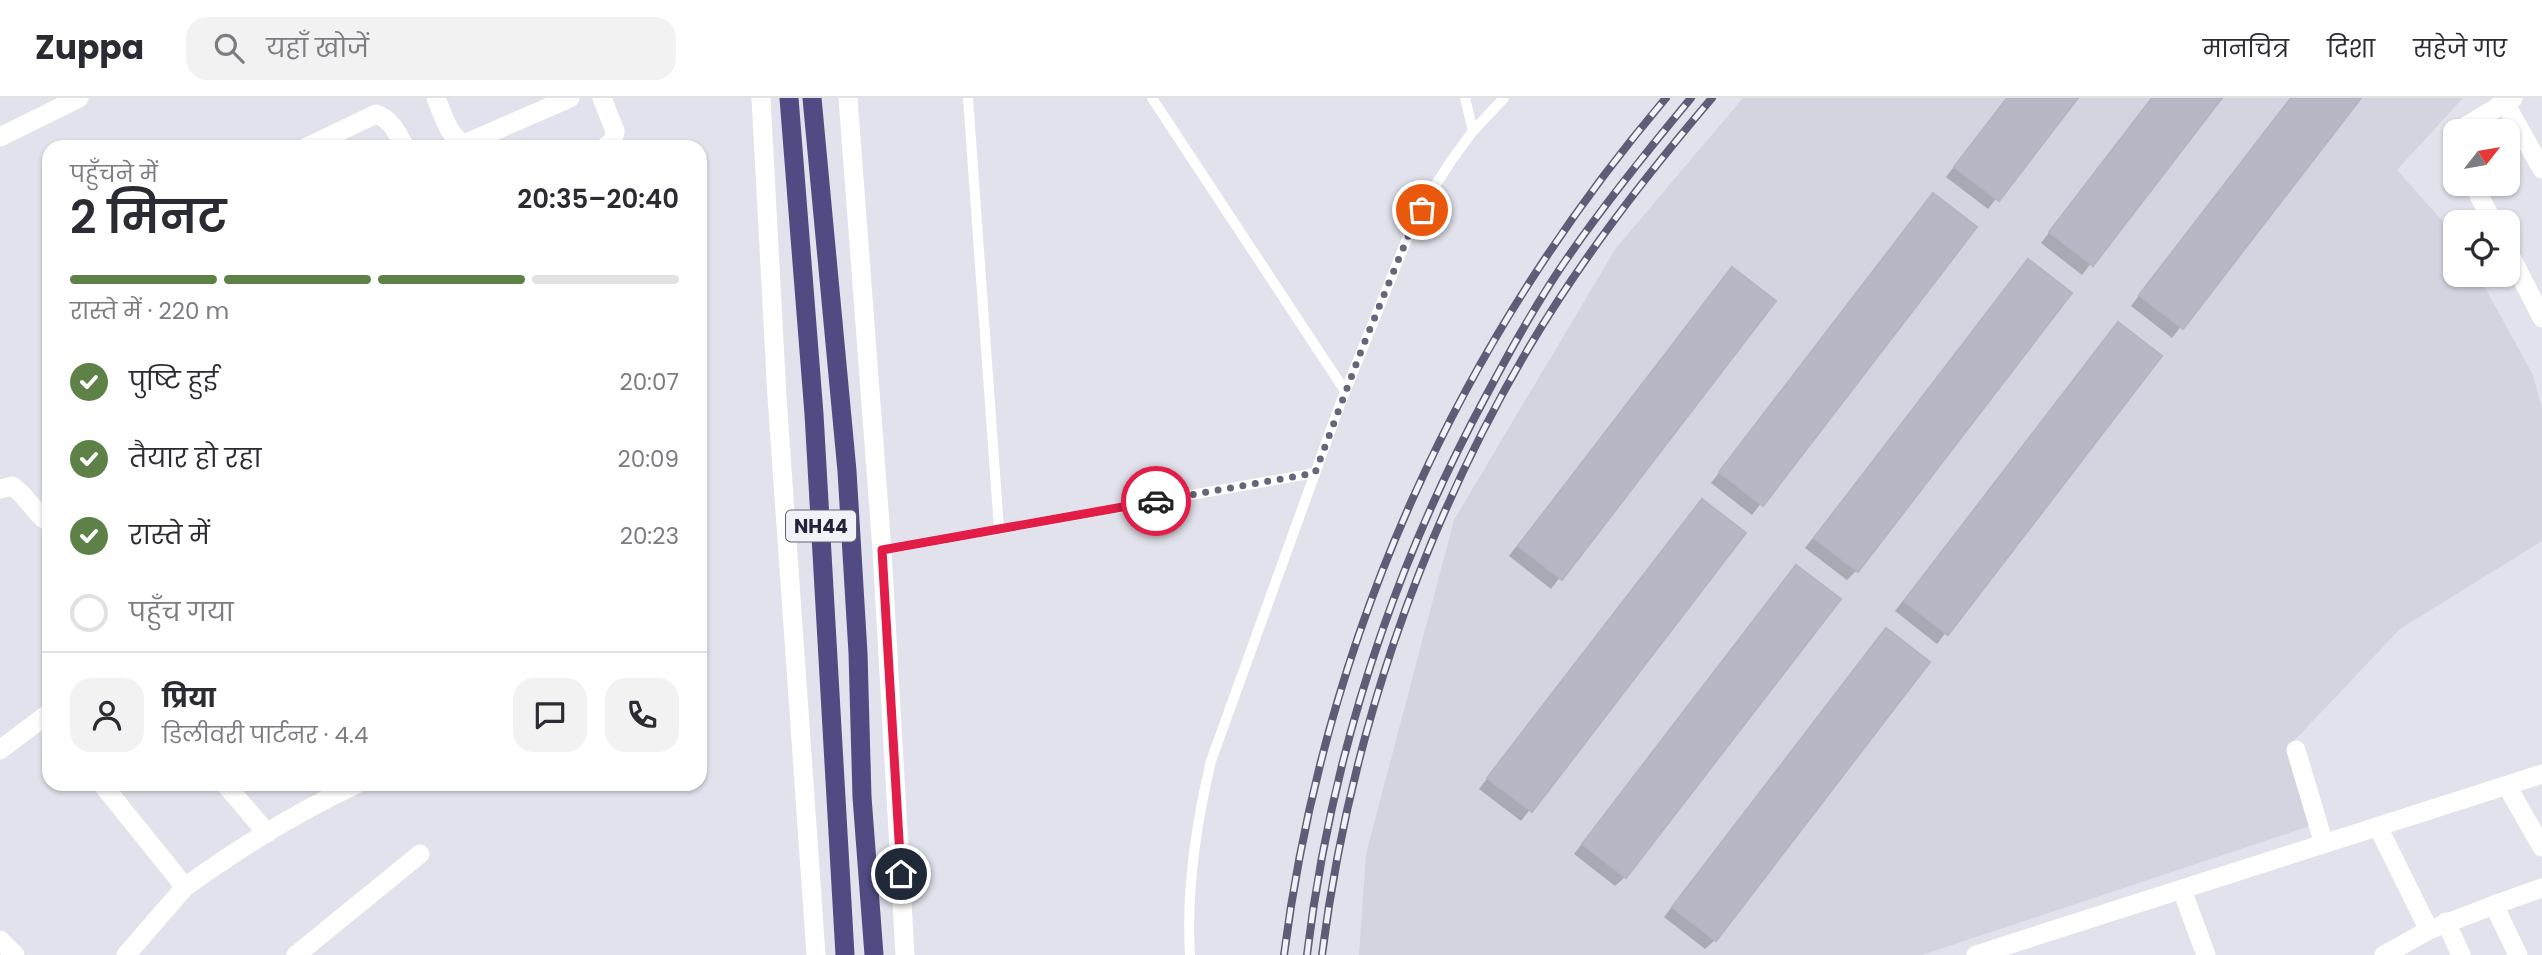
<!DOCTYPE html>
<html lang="hi">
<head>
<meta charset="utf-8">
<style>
	:root { --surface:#fff; --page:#f2f2f3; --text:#2b2b33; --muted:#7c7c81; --line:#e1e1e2; --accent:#5d8146 }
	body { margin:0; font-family:Poppins,"Noto Sans Devanagari",sans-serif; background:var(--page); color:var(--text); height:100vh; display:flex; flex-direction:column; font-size:26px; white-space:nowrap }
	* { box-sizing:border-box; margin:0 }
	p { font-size:23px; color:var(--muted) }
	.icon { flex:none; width:38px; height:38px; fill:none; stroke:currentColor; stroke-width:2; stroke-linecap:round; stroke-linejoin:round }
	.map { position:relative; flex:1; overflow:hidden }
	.details { position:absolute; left:42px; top:42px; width:665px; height:651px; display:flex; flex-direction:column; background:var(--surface); border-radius:21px; box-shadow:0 2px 5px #0004 }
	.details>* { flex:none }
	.needle { width:46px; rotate:59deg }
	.buttons { position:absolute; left:2443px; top:21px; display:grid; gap:14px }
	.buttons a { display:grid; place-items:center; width:77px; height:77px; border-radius:14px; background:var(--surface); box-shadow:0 2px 5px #0004; font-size:35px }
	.pin { position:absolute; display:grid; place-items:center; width:60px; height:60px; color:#fff; margin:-30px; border:4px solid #fff; border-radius:50%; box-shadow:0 2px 7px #0007 }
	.courier { position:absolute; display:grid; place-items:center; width:70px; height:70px; margin:-35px; border:5px solid #e11d48; border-radius:50%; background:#fff; color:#222; box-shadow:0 2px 9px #0007 }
	.head em { font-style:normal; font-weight:600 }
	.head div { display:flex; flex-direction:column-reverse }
	.head { display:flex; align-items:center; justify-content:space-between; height:119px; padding:0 28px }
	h1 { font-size:46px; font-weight:600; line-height:52px }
	.bar { display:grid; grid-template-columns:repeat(4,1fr); gap:10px 7px; align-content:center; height:84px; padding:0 28px }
	.bar i { height:9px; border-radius:5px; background:var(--line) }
	.bar .active { background:var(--accent) }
	.bar p { grid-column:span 4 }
	.line { display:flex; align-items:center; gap:18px; padding:0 28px; border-top:2px solid var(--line) }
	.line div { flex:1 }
	.round { display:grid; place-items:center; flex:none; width:74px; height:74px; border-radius:21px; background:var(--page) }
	ol { padding:0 28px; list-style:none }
	li { display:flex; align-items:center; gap:21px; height:77px }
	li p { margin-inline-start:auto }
	li .icon { padding:7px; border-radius:50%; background:var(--accent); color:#fff; stroke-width:4 }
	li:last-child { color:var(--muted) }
	li i { width:38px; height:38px; border:4px solid var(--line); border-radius:50% }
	header { display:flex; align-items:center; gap:42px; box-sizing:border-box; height:98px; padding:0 35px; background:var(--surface); border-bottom:2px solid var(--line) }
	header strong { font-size:33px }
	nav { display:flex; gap:38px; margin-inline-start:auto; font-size:24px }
	.search { width:490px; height:63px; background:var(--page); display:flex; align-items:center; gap:18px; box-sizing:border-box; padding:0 24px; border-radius:21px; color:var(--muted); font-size:26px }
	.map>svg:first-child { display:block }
	.built { fill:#d2d4df }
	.shadow { fill:#0003 }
	.building { fill:#b7b8c5; stroke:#b4b5c4; stroke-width:2 }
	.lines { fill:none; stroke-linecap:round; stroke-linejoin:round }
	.service { stroke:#fff; stroke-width:10 }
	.minor { stroke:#fff; stroke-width:19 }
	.trunk { stroke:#504b82; stroke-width:19 }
	.rail-casing { stroke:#5e5c76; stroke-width:8 }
	.rail { stroke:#f1f2f8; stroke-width:5; stroke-dasharray:16; stroke-linecap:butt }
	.done { stroke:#666579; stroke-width:7; stroke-dasharray:0 12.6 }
	.route { stroke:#e11d48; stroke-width:9 }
	.labels { text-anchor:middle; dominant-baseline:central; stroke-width:5; stroke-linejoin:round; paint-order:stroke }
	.shield { fill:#f1f2f8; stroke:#626074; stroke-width:2 }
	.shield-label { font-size:19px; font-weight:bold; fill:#24223b }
</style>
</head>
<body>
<header>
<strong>Zuppa</strong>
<div class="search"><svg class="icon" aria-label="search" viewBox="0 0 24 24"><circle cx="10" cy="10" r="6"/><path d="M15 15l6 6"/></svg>यहाँ खोजें</div>
<nav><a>मानचित्र</a><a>दिशा</a><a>सहेजे गए</a></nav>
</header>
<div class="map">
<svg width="2542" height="857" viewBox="0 0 2542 857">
	<rect width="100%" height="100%" fill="#e1e2eb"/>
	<path class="built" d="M1743,0h720l-66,72 58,65v40h23l55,100 9,34v132l-142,88 -108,114 18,83 -388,129h-563l7,-101 88,-334 162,-272z"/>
	<g class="shadow">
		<path d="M2007,0h68l-87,111 -42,-32z"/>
		<path d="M2152,0h68l-138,177 -41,-32z"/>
		<path d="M2290,0h69l-187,240 -41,-32z"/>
		<path d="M1924,107l51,23 -223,287 -41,-32z"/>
		<path d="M2028,163l-172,310 -9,9 -42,-32z"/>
		<path d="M1732,171l42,32 -223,288 -42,-33z"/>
		<path d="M2118,226l41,32 -222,288 -42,-33z"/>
		<path d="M1702,404l42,31 -223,288 -42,-32z"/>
		<path d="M1797,469l-172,310 -10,9 -41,-32z"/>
		<path d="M1877,542l-162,300 -10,9 -41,-32z"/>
	</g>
	<g class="building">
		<path d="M2007,0h71l-79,103 -45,-34z"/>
		<path d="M2152,0h70l-129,168 -44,-34z"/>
		<path d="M2291,0h70l-178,231 -44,-34z"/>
		<path d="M1933,95l44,34 -214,279 -44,-34z"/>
		<path d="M2028,161l44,34 -214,279 -44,-34z"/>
		<path d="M1732,169l44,34 -214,279 -44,-34z"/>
		<path d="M2118,224l44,34 -214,279 -44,-34z"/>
		<path d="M1702,401l44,34 -214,279 -45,-34z"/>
		<path d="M1796,467l45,34 -215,279 -44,-34z"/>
		<path d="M1886,530l44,34 -214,279 -44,-34z"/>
	</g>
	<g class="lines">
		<g class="service">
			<path d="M968,0l31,431"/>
			<path d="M1152,0l193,293"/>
			<path d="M1465,0l8,33"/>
			<path d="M882,452l433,-77"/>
			<path d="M1190,857c-4,-65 6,-131 21,-194l128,-354 70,-173 26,-48 16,-25 22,-30 31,-33"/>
		</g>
		<g class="minor">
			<path d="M436,0c7,16 12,38 28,46l106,-46"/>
			<path d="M602,0l13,33 -2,10 -8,6"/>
			<path d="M761,0l16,299 39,558"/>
			<path d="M848,0l34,452 23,405"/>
			<path d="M2502,0l40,71"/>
			<path d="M2458,33l55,-33"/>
			<path d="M0,39l79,-39"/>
			<path d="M307,49l69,-33c16,6 21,19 29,33"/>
			<path d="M2473,86l20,38"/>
			<path d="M2508,153l34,67"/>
			<path d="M0,391l12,-3c13,8 20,23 32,33l5,-1"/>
			<path d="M0,652l49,-37"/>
			<path d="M2296,652l28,94"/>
			<path d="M102,686l83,103c54,-39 112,-75 172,-103"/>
			<path d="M225,686l42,49"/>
			<path d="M2507,688l35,61"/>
			<path d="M2378,729l51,103"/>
			<path d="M2182,792l24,65"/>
			<path d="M2494,807l48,-17"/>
			<path d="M2446,824l15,33"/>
			<path d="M0,842l15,15"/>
			<path d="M126,857l59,-68"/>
			<path d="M296,857l124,-101"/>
			<path d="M1976,857l566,-181"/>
			<path d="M2384,857l45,-25 65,-25 24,50"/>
		</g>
		<g class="trunk">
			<path d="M789,0l25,316 31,541"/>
			<path d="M812,0l35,373 11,182 4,144 12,158"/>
		</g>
		<g class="rail-casing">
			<g id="rail">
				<path d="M1284,857c41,-319 175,-613 382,-857"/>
				<path d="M1307,857c24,-199 85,-385 180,-561 25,-47 51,-94 81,-137 38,-55 80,-107 123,-159"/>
				<path d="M1322,857c27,-213 97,-421 206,-606 53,-90 117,-172 184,-251"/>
			</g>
		</g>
		<use href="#rail" class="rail"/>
	</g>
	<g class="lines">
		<path class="done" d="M1156,403l159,-28 48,-127 46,-112 13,-24"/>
		<path class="route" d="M901,776l-19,-324 274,-49"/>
	</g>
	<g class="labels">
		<rect class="shield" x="786" y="412.5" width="70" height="31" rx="5"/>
		<g class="shield-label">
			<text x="821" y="428">NH44</text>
		</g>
	</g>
</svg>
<div class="buttons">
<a><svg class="needle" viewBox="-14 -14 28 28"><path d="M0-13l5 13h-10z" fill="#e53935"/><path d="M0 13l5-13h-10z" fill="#7c7c81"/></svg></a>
<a><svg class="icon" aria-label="locate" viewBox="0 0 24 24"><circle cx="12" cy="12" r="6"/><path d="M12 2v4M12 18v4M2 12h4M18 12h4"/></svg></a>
</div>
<div class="pin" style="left:1422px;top:112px;background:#ea580c"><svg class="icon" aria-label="bag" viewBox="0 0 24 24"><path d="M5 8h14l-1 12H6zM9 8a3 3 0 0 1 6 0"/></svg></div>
<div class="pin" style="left:901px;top:776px;background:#1f2937"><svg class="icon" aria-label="home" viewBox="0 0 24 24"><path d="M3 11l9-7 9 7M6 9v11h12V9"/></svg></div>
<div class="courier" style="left:1156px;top:403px"><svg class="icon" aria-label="car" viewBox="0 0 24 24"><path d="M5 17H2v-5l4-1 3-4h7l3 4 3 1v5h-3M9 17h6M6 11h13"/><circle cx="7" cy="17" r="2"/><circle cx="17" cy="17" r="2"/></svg></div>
<section class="details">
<div class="head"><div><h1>2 मिनट</h1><p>पहुँचने में</p></div><em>20:35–20:40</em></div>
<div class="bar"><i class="active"></i><i class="active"></i><i class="active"></i><i></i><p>रास्ते में · 220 m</p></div>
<ol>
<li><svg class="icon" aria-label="check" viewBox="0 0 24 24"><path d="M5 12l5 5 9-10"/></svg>पुष्टि हुई<p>20:07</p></li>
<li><svg class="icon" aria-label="check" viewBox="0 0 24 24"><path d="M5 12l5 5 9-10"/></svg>तैयार हो रहा<p>20:09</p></li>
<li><svg class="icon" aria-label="check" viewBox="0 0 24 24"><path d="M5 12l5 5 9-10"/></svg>रास्ते में<p>20:23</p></li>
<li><i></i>पहुँच गया</li>
</ol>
<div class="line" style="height:126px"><a class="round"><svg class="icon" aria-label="person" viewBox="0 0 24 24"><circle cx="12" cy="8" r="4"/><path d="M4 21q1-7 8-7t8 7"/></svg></a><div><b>प्रिया</b><p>डिलीवरी पार्टनर · 4.4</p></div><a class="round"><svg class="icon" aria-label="chat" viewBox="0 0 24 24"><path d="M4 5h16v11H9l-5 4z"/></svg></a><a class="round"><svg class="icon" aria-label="phone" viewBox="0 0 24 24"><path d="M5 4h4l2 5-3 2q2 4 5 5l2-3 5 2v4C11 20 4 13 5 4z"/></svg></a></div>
</section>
</div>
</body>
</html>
